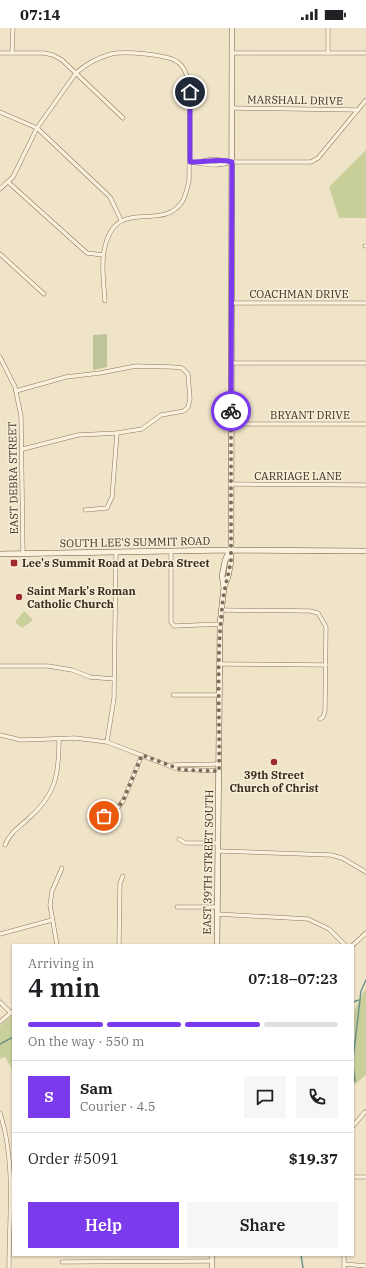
<!DOCTYPE html>
<html lang="en">
<head>
<meta charset="utf-8">
<style>
	:root { --surface:#fff; --page:#f6f6f6; --text:#202124; --muted:#757577; --line:#e0e0e0; --accent:#7c3aed }
	body { margin:0; font-family:"IBM Plex Serif",serif; background:var(--page); color:var(--text); height:100vh; display:flex; flex-direction:column; font-size:15px; white-space:nowrap }
	* { box-sizing:border-box; margin:0 }
	p { font-size:13px; color:var(--muted) }
	.icon { flex:none; width:22px; height:22px; fill:none; stroke:currentColor; stroke-width:2; stroke-linecap:round; stroke-linejoin:round }
	.map { position:relative; flex:1; overflow:hidden }
	.side { position:absolute; left:12px; top:916px; width:342px; height:312px; display:flex; flex-direction:column; background:var(--surface); border-radius:0px; box-shadow:0 1px 3px #0004 }
	.side>* { flex:none }
	.pin { position:absolute; display:grid; place-items:center; width:34px; height:34px; color:#fff; margin:-17px; border:2px solid #fff; border-radius:50%; box-shadow:0 1px 4px #0007 }
	.courier { position:absolute; display:grid; place-items:center; width:40px; height:40px; margin:-20px; border:3px solid #7c3aed; border-radius:50%; background:#fff; color:#222; box-shadow:0 1px 5px #0007 }
	.headline em { font-style:normal; font-weight:600 }
	.headline div { display:flex; flex-direction:column-reverse }
	.headline { display:flex; align-items:center; justify-content:space-between; height:68px; padding:0 16px }
	h1 { font-size:26px; font-weight:600; line-height:30px }
	.bar { display:grid; grid-template-columns:repeat(4,1fr); gap:6px 4px; align-content:center; height:48px; padding:0 16px }
	.bar i { height:5px; border-radius:3px; background:var(--line) }
	.bar .on { background:var(--accent) }
	.bar p { grid-column:span 4 }
	.line { display:flex; align-items:center; gap:10px; padding:0 16px; border-top:1px solid var(--line) }
	.line div { flex:1 }
	.round { display:grid; place-items:center; flex:none; width:42px; height:42px; border-radius:0px; background:var(--page) }
	.primary-button { display:flex; gap:8px; margin-top:auto; padding:8px 16px }
	.primary-button a { flex:1; height:46px; border-radius:0px; background:var(--accent); color:#fff; font-size:16px; font-weight:600; line-height:46px; text-align:center }
	.primary-button a+a { background:var(--page); color:var(--text) }
	.status { display:flex; justify-content:space-between; align-items:center; height:28px; padding:0 20px; background:var(--surface); direction:ltr }
	.status svg { height:11px; fill:currentColor }
	.map>svg:first-child { display:block }
	.green { fill:#c9cf9b }
	.cemetery { fill:#bfc49a }
	.lines { fill:none; stroke-linecap:round; stroke-linejoin:round }
	.stream { stroke:#6f938a; stroke-width:1.5 }
	.minor-casing { stroke:#8d765c; stroke-width:4.5 }
	.secondary-casing { stroke:#6f573f; stroke-width:6 }
	.minor { stroke:#faf1dc; stroke-width:3.5 }
	.secondary { stroke:#faf1dc; stroke-width:5 }
	.done { stroke:#7c6e5b; stroke-width:4; stroke-dasharray:0 7.2 }
	.route { stroke:#7c3aed; stroke-width:5 }
	.poi-dot { fill:#9e2a2b; stroke:#f7eed8; stroke-width:1.5 }
	.labels { text-anchor:middle; dominant-baseline:central; stroke-width:3; stroke-linejoin:round; paint-order:stroke }
	.street-label { font-size:11px; fill:#3d2e20; stroke:#f7eed8 }
	.poi-label { font-size:11px; font-weight:bold; fill:#3d2e20; stroke:#f7eed8; text-anchor:start }
</style>
</head>
<body>
<div class="status"><b>07:14</b><svg viewBox="0 0 49 12"><path d="M0 12V9h3v3zM5 12V6h3v6zM10 12V3h3v9zM15 12V0h3v12zM26 1h20v11H26zM47 4h2v5h-2z"/></svg></div>
<div class="map">
<svg width="366" height="1240" viewBox="0 0 366 1240">
	<rect width="100%" height="100%" fill="#f0e4c8"/>
	<g class="green">
		<path d="M366,122v68h-27l-10,-31z"/>
		<path d="M24,583l9,9 -11,8 -7,-6z"/>
		<path d="M366,960v87l-13,11v-68l2,-9z"/>
		<path d="M13,987v56l-8,-14 -5,2v-33z"/>
	</g>
	<path class="cemetery" d="M107,306v33l-14,3v-35z"/>
	<g class="lines">
		<g class="stream">
			<path d="M353,974l6,-2"/>
			<path d="M0,1016l13,-7"/>
			<path d="M353,1032l8,-69 5,-11"/>
			<path d="M353,1038l2,15h-2"/>
			<path d="M301,1227l2,13"/>
		</g>
		<g class="minor-casing">
			<g id="minor">
				<path d="M0,25h44l9,2 9,5 61,58"/>
				<path d="M12,25l1,-25"/>
				<path d="M232,25h134"/>
				<path d="M328,25v-25"/>
				<path d="M232,80l126,2"/>
				<path d="M0,84l37,16 73,69 11,23"/>
				<path d="M190,134c14,1 27,6 41,0"/>
				<path d="M199,135c9,-6 23,-3 33,-1h79l7,-4 48,-58"/>
				<path d="M8,154l79,71 16,2"/>
				<path d="M0,161l13,-12 24,-49 39,-55c10,-9 21,-15 35,-19 13,-3 58,0 68,9 8,7 10,19 11,29l-1,89c-2,7 -3,15 -7,21 -22,32 -67,-9 -78,49 -3,16 0,34 1,50"/>
				<path d="M365,218h1"/>
				<path d="M0,226l44,40"/>
				<path d="M231,275h135"/>
				<path d="M0,329l15,30 6,29 2,138"/>
				<path d="M231,335h135"/>
				<path d="M16,363l50,-14 34,-4 36,-7 37,1 9,1 6,6 2,25 -2,8 -4,4 -23,4 -19,14 -25,4 -39,2 -55,14"/>
				<path d="M231,396h135"/>
				<path d="M230,456l136,1"/>
				<path d="M85,482l22,-2 5,-11 5,-64"/>
				<path d="M171,523v71l3,4 46,-2"/>
				<path d="M221,582l89,1 8,2 8,14 -1,84 -2,6 -3,2"/>
				<path d="M220,636l106,1"/>
				<path d="M0,638h48l24,4 18,7 24,2"/>
				<path d="M173,667h46"/>
				<path d="M0,707l21,5 54,-2 32,4 70,27 42,2"/>
				<path d="M107,714l7,-44 2,-146"/>
				<path d="M171,737l48,-1"/>
				<path d="M104,788l8,-1 11,-14 19,-46"/>
				<path d="M179,811l6,4h33"/>
				<path d="M5,817c4,-11 14,-18 22,-25 29,-25 32,-45 32,-81"/>
				<path d="M218,823l113,4 11,3 24,14"/>
				<path d="M177,879h40"/>
				<path d="M217,886l91,5 21,10 16,16"/>
				<path d="M0,906l52,-14"/>
				<path d="M57,917l-7,-40 2,-14 10,-23"/>
				<path d="M119,917l1,-62 3,-7"/>
				<path d="M353,917l13,-12"/>
				<path d="M0,974l11,11"/>
				<path d="M0,994l13,-11"/>
				<path d="M0,1085c16,49 9,104 9,155"/>
				<path d="M353,1098l12,-14"/>
				<path d="M353,1149h13"/>
				<path d="M62,1234l150,-1"/>
				<path d="M344,1236l22,2"/>
				<path d="M344,1240v-13"/>
			</g>
		</g>
		<g class="secondary-casing">
			<g id="secondary">
				<path d="M0,526l230,-4 136,1"/>
				<path d="M224,559l4,-10 3,-16 1,-533"/>
				<path d="M217,917l3,-321 4,-37 -2,-11 3,-15 4,-10"/>
				<path d="M212,1240v-13"/>
			</g>
		</g>
		<use href="#minor" class="minor"/>
		<use href="#secondary" class="secondary"/>
	</g>
	<g class="lines">
		<path class="done" d="M104,788l8,-1 11,-14 19,-46 40,15 37,1c1,-54 -3,-109 3,-162 1,-17 6,-32 9,-48v-150"/>
		<path class="route" d="M190,64v70c14,1 27,-4 42,0l-1,249"/>
	</g>
	<g class="poi-dot">
		<rect x="10" y="531" width="8" height="8" rx="2"/>
		<circle cx="19" cy="569" r="4"/>
		<circle cx="274" cy="734" r="4"/>
	</g>
	<g class="labels">
		<g class="street-label">
			<text transform="translate(295 72) rotate(1)">MARSHALL DRIVE</text>
			<text x="299" y="266">COACHMAN DRIVE</text>
			<text x="310" y="387">BRYANT DRIVE</text>
			<text x="298" y="448">CARRIAGE LANE</text>
			<text transform="translate(13 450) rotate(-91)">EAST DEBRA STREET</text>
			<text transform="translate(135 514) rotate(-1)">SOUTH LEE'S SUMMIT ROAD</text>
			<text transform="translate(208 834) rotate(-89)">EAST 39TH STREET SOUTH</text>
		</g>
		<g class="poi-label">
			<text x="22" y="535">Lee's Summit Road at Debra Street</text>
			<text x="27" y="563">Saint Mark's Roman<tspan x="27" dy="13">Catholic Church</tspan></text>
			<text x="274" y="747" text-anchor="middle">39th Street<tspan x="274" dy="13">Church of Christ</tspan></text>
		</g>
	</g>
</svg>
<div class="pin" style="left:104px;top:788px;background:#ea580c"><svg class="icon" aria-label="bag" viewBox="0 0 24 24"><path d="M5 8h14l-1 12H6zM9 8a3 3 0 0 1 6 0"/></svg></div>
<div class="pin" style="left:190px;top:64px;background:#1f2937"><svg class="icon" aria-label="home" viewBox="0 0 24 24"><path d="M3 11l9-7 9 7M6 9v11h12V9"/></svg></div>
<div class="courier" style="left:231px;top:383px"><svg class="icon" aria-label="bike" viewBox="0 0 24 24"><circle cx="6" cy="16" r="4"/><circle cx="18" cy="16" r="4"/><path d="M6 16l4-8h5l3 8M10 8l3 8H6M13 5h3"/></svg></div>
<section class="side">
<div class="headline"><div><h1>4 min</h1><p>Arriving in</p></div><em>07:18–07:23</em></div>
<div class="bar"><i class="on"></i><i class="on"></i><i class="on"></i><i></i><p>On the way · 550 m</p></div>
<div class="line" style="height:72px"><b class="round" style="background:var(--accent);color:#fff">S</b><div><b>Sam</b><p>Courier · 4.5</p></div><a class="round"><svg class="icon" aria-label="chat" viewBox="0 0 24 24"><path d="M4 5h16v11H9l-5 4z"/></svg></a><a class="round"><svg class="icon" aria-label="phone" viewBox="0 0 24 24"><path d="M5 4h4l2 5-3 2q2 4 5 5l2-3 5 2v4C11 20 4 13 5 4z"/></svg></a></div>
<div class="line" style="height:52px"><div>Order #5091</div><b>$19.37</b></div>
<div class="primary-button"><a>Help</a><a>Share</a></div>
</section>
</div>
</body>
</html>
